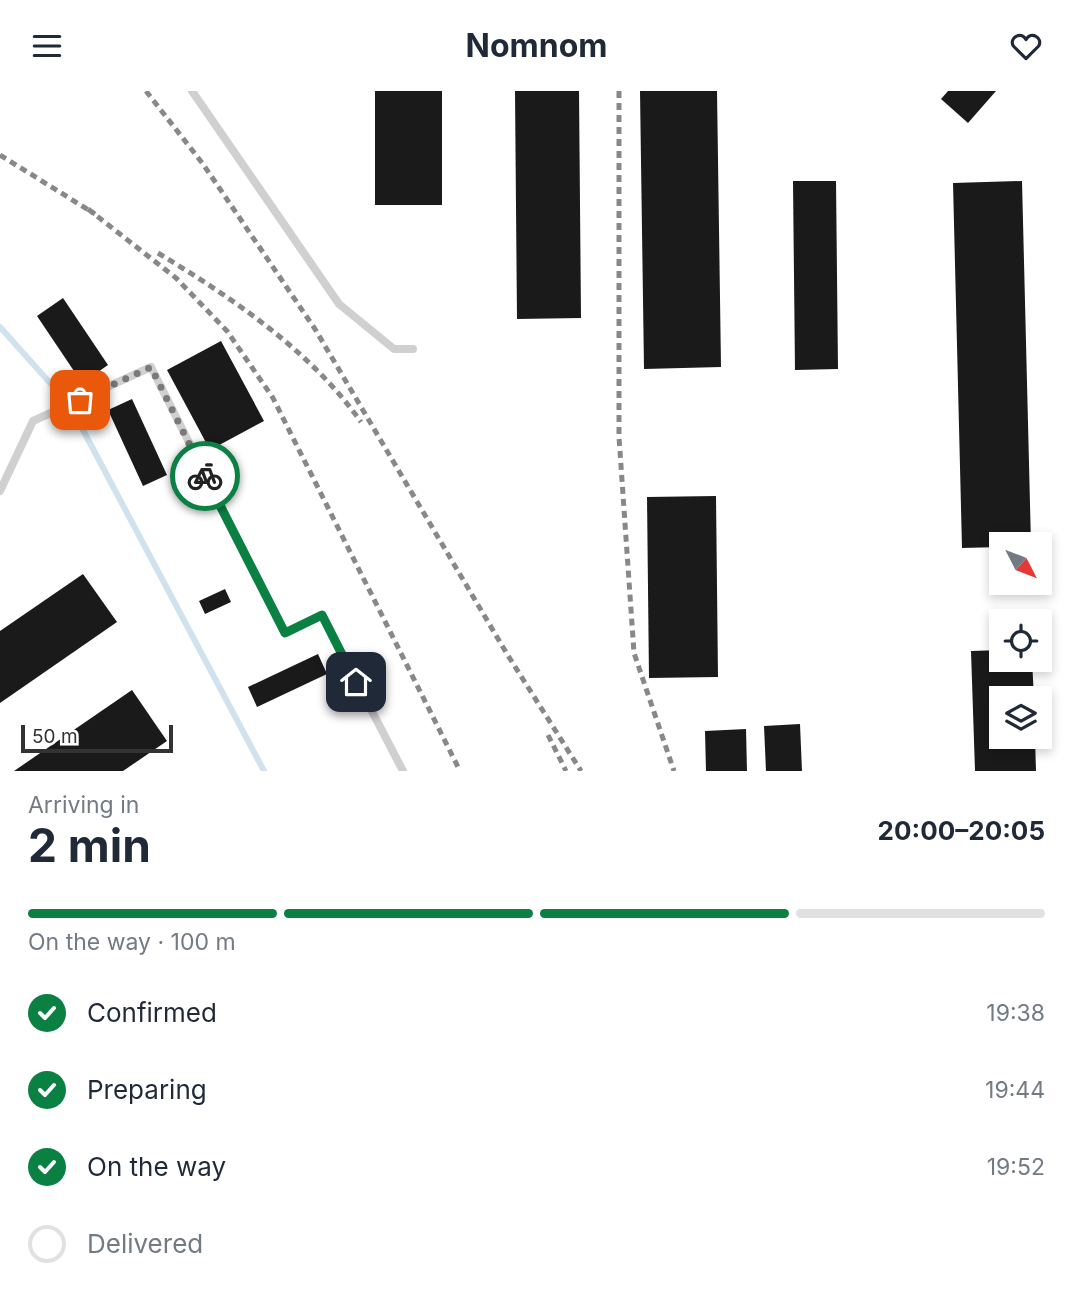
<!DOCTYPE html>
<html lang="en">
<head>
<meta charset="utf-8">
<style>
	:root { --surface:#fff; --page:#f6f6f7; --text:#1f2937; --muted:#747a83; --line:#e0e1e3; --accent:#0b8043 }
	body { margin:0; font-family:Inter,sans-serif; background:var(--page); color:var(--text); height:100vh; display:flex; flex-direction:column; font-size:26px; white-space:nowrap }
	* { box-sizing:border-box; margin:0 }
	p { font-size:23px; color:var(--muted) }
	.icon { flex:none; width:38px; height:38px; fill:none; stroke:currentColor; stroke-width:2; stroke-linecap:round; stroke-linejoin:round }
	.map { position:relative; height:680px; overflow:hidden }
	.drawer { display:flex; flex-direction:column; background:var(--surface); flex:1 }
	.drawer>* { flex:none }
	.needle { width:46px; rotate:132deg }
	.buttons { position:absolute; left:989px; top:441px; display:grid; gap:14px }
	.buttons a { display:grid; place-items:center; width:63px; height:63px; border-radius:0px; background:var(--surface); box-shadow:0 4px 10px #0003; font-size:35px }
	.scale { position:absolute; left:21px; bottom:18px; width:152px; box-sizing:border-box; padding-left:7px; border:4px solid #333; border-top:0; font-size:19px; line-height:24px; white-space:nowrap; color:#333; -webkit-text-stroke:5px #fff; paint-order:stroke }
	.pin { position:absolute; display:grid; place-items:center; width:60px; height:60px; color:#fff; margin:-30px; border-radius:14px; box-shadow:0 4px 10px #0006 }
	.courier { position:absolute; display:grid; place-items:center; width:70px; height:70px; margin:-35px; border:5px solid #0b8043; border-radius:50%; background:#fff; color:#222; box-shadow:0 2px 9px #0007 }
	.head em { font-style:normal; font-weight:700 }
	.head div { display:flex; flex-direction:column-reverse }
	.head { display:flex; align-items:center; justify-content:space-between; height:119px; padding:0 28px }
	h1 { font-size:46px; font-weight:700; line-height:52px }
	.bar { display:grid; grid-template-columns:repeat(4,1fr); gap:10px 7px; align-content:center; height:84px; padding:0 28px }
	.bar i { height:9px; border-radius:5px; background:var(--line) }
	.bar .active { background:var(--accent) }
	.bar p { grid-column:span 4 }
	ol { padding:0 28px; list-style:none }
	li { display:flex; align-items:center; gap:21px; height:77px }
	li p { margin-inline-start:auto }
	li .icon { padding:7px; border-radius:50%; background:var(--accent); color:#fff; stroke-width:4 }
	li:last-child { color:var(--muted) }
	li i { width:38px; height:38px; border:4px solid var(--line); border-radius:50% }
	header { display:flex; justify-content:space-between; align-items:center; height:91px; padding:0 28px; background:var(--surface); font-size:32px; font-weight:700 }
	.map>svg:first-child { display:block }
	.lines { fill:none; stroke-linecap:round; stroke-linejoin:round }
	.stream { stroke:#cfe2ee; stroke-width:6 }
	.building { fill:#1a1a1a }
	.service { stroke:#d0d0d0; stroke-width:8 }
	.rail { stroke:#888; stroke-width:5; stroke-dasharray:7 5; stroke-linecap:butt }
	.done { stroke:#7a7a7a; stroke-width:7; stroke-dasharray:0 12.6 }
	.route { stroke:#0b8043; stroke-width:9 }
</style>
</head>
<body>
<header><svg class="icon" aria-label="menu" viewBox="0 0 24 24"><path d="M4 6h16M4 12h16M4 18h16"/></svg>Nomnom<svg class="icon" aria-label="heart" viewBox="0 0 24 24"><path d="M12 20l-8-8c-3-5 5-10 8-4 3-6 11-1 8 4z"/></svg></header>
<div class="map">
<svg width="1073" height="680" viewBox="0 0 1073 680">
	<rect width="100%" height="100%" fill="#fff"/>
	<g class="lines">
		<g class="stream">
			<path d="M0,236l51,57"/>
			<path d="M83,339l181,341"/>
		</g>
	</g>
	<g class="building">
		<rect x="375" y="0" width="67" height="114"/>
		<path d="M515,0h64l2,227 -64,1z"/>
		<path d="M640,0h77l4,276 -77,2z"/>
		<path d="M948,0h48l-28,32 -27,-24z"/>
		<path d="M793,90h43l2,188 -43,1z"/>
		<path d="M1022,90l9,363h-30v3l-39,1 -9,-365z"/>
		<path d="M63,207l45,67 -26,18 -45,-67z"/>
		<path d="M221,250l43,80 -54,29 -43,-80z"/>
		<path d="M132,308l35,76 -24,11 -35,-76z"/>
		<path d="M716,405l2,181 -69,1 -2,-181z"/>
		<path d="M83,483l34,48 -117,81v-72z"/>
		<path d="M225,498l6,13 -26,12 -6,-13z"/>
		<path d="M1001,559v10h31l2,38h-33v39h34l1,34h-61l-4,-120z"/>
		<path d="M318,563l9,20 -70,33 -9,-20z"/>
		<path d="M132,599l35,51 -44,30h-109z"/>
		<path d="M800,633l2,47h-36l-2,-45z"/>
		<path d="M746,638l1,42h-41l-1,-40z"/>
	</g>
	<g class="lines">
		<g class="service">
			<path d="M192,0l147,213 55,45h19"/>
			<path d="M0,400l33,-70 118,-54 134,266 37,-18 81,156"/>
		</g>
		<g class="rail">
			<path d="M146,0l57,73 112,165 192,325 74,117"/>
			<path d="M619,0v346l15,216 40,118"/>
			<path d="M0,64l95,59"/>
			<path d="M88,118l88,69 51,53 46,67 187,373"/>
			<path d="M158,162c74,45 152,97 203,169"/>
			<path d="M548,644l18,36"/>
		</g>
	</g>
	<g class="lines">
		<path class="done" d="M80,309l71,-33 54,109"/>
		<path class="route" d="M205,385l80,157 37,-18 34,67"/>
	</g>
</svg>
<div class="buttons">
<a><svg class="needle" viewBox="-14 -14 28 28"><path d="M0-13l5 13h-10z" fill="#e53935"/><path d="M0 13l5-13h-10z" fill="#747a83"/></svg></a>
<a><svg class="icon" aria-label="locate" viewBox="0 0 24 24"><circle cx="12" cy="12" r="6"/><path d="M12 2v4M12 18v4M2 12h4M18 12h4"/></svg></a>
<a><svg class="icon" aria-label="layers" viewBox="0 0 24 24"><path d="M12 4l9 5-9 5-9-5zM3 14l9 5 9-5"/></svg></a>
</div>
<div class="scale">50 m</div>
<div class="pin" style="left:80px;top:309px;background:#ea580c"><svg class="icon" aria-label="bag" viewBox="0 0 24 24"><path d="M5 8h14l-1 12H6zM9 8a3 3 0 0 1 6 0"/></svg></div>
<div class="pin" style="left:356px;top:591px;background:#1f2937"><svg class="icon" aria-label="home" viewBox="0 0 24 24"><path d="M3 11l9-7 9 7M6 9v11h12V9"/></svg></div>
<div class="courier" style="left:205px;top:385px"><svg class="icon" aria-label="bike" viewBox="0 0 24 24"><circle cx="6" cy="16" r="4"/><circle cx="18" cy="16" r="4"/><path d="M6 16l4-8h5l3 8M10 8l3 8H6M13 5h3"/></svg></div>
</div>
<section class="drawer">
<div class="head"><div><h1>2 min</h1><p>Arriving in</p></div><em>20:00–20:05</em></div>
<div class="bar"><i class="active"></i><i class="active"></i><i class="active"></i><i></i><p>On the way · 100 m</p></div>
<ol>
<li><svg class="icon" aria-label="check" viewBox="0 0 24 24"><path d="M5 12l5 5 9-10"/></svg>Confirmed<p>19:38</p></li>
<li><svg class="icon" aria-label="check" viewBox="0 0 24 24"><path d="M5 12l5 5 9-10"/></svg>Preparing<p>19:44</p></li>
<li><svg class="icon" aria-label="check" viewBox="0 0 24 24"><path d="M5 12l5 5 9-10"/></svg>On the way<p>19:52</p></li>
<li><i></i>Delivered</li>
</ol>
</section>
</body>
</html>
